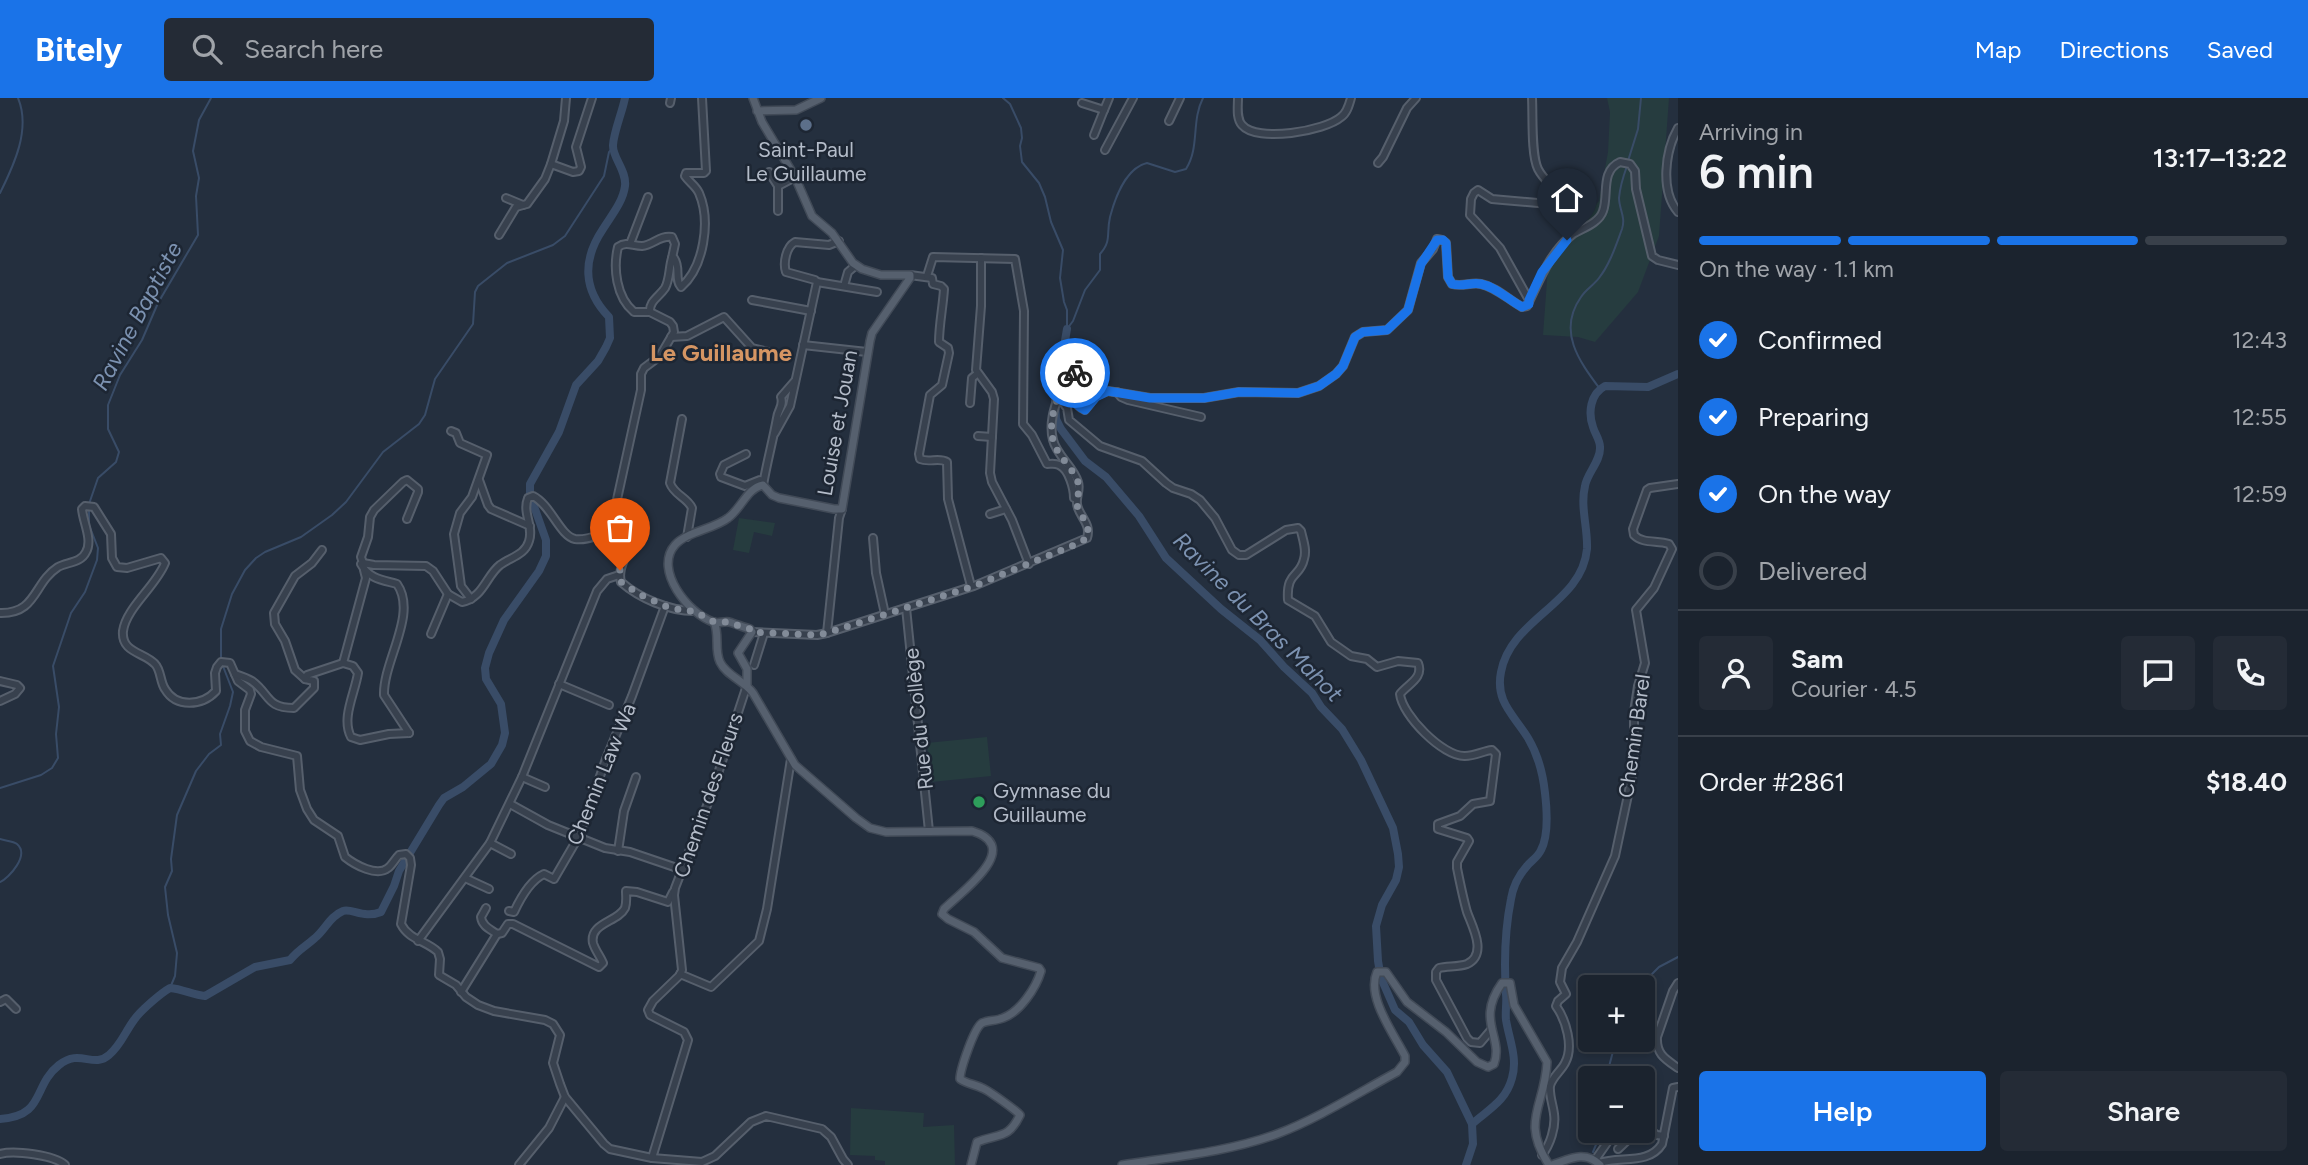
<!DOCTYPE html>
<html lang="en">
<head>
<meta charset="utf-8">
<style>
	:root { --surface:#1b232e; --page:#242b36; --text:#f1f3f6; --muted:#a0a4aa; --line:#39404a; --accent:#1a73e8 }
	body { margin:0; font-family:Figtree,sans-serif; background:var(--page); color:var(--text); height:100vh; display:flex; flex-direction:column; font-size:26px; white-space:nowrap }
	* { box-sizing:border-box; margin:0 }
	p { font-size:23px; color:var(--muted) }
	.icon { flex:none; width:38px; height:38px; fill:none; stroke:currentColor; stroke-width:2; stroke-linecap:round; stroke-linejoin:round }
	.map { position:relative; flex:1; overflow:hidden }
	.side { display:flex; flex-direction:column; background:var(--surface); width:630px }
	.side>* { flex:none }
	.controls { position:absolute; left:1578px; top:877px; display:grid; gap:14px }
	.controls a { display:grid; place-items:center; width:77px; height:77px; border-radius:7px; background:var(--surface); box-shadow:0 4px 10px #0003,0 0 0 2px var(--line); font-size:35px }
	.pin { position:absolute; display:grid; place-items:center; width:60px; height:60px; color:#fff; margin:-72px -30px; border-radius:50% 50% 50% 0; rotate:-45deg; box-shadow:0 0 7px #0007 }
	.pin .icon { rotate:45deg }
	.courier { position:absolute; display:grid; place-items:center; width:70px; height:70px; margin:-35px; border:5px solid #1a73e8; border-radius:50%; background:#fff; color:#222; box-shadow:0 2px 9px #0007 }
	.summary em { font-style:normal; font-weight:600 }
	.summary div { display:flex; flex-direction:column-reverse }
	.summary { display:flex; align-items:center; justify-content:space-between; height:119px; padding:0 21px }
	h1 { font-size:46px; font-weight:600; line-height:52px }
	.bar { display:grid; grid-template-columns:repeat(4,1fr); gap:10px 7px; align-content:center; height:84px; padding:0 21px }
	.bar i { height:9px; border-radius:5px; background:var(--line) }
	.bar .on { background:var(--accent) }
	.bar p { grid-column:span 4 }
	.line { display:flex; align-items:center; gap:18px; padding:0 21px; border-top:2px solid var(--line) }
	.line div { flex:1 }
	.round { display:grid; place-items:center; flex:none; width:74px; height:74px; border-radius:7px; background:var(--page) }
	ol { padding:0 21px; list-style:none }
	li { display:flex; align-items:center; gap:21px; height:77px }
	li p { margin-inline-start:auto }
	li .icon { padding:7px; border-radius:50%; background:var(--accent); color:#fff; stroke-width:4 }
	li:last-child { color:var(--muted) }
	li i { width:38px; height:38px; border:4px solid var(--line); border-radius:50% }
	.primary-button { display:flex; gap:14px; margin-top:auto; padding:14px 21px }
	.primary-button a { flex:1; height:80px; border-radius:7px; background:var(--accent); color:#fff; font-size:28px; font-weight:600; line-height:80px; text-align:center }
	.primary-button a+a { background:var(--page); color:var(--text) }
	header { display:flex; align-items:center; gap:42px; box-sizing:border-box; height:98px; padding:0 35px; background:var(--accent); color:#fff }
	header strong { font-size:33px }
	nav { display:flex; gap:38px; margin-inline-start:auto; font-size:24px }
	.search { width:490px; height:63px; background:var(--page); display:flex; align-items:center; gap:18px; box-sizing:border-box; padding:0 24px; border-radius:7px; color:var(--muted); font-size:26px }
	main { display:flex; flex:1; min-height:0 }
	.map>svg:first-child { display:block }
	.green { fill:#263c3f }
	.lines { fill:none; stroke-linecap:round; stroke-linejoin:round }
	.stream { stroke:#394c67; stroke-width:2 }
	.river { stroke:#394c67; stroke-width:8 }
	.minor-casing { stroke:#565f6c; stroke-width:10 }
	.major-casing { stroke:#414a57; stroke-width:10 }
	.minor { stroke:#38414e; stroke-width:6 }
	.major { stroke:#56606e; stroke-width:7 }
	.done { stroke:#828b98; stroke-width:7; stroke-dasharray:0 12.6 }
	.route { stroke:#1a73e8; stroke-width:9 }
	.service-dot { fill:#5c6f8a; stroke:#1d2633; stroke-width:2.5 }
	.leisure-dot { fill:#2e9e5b; stroke:#1d2633; stroke-width:2.5 }
	.labels { text-anchor:middle; dominant-baseline:central; stroke-width:5; stroke-linejoin:round; paint-order:stroke }
	.poi-label { font-size:21px; fill:#b4bcc9; stroke:#1d2633 }
	.street-label { font-size:21px; fill:#b4bcc9; stroke:#1d2633 }
	.water-label { font-size:23px; font-style:italic; fill:#7c92b1; stroke:#1d2633 }
	.quarter-label { font-size:24px; font-weight:bold; fill:#d59563; stroke:#1d2633 }
</style>
</head>
<body>
<header>
<strong>Bitely</strong>
<div class="search"><svg class="icon" aria-label="search" viewBox="0 0 24 24"><circle cx="10" cy="10" r="6"/><path d="M15 15l6 6"/></svg>Search here</div>
<nav><a>Map</a><a>Directions</a><a>Saved</a></nav>
</header>
<main>
<div class="map">
<svg width="1678" height="1067" viewBox="0 0 1678 1067">
	<rect width="100%" height="100%" fill="#242f3e"/>
	<g class="green">
		<path d="M1607,0h62l-10,138 -21,56 -43,50 -17,-5 -35,-2 5,-68 9,-17 42,-49 9,-49 2,-40z"/>
		<path d="M739,420l36,5 -3,13 -18,-4 -5,21 -16,-3z"/>
		<path d="M987,639l4,39 -60,6 -4,-39z"/>
		<path d="M851,1010l73,5 -1,14 31,-2 1,40h-70v-4l-10,-1v-4l-25,-1z"/>
	</g>
	<g class="lines">
		<g class="stream">
			<path d="M1003,0l7,6 11,24 1,10 -2,8 2,16 17,21 6,14 6,25 12,28 -3,28 4,24 3,8v18"/>
			<path d="M1628,63l10,-32 3,-31"/>
			<path d="M0,95c14,-28 31,-64 18,-95"/>
			<path d="M1067,231l6,-8 12,-31 15,-20v-16c12,-14 6,-19 10,-37 5,-19 16,-49 37,-54l28,9 11,-3c14,-22 5,-48 17,-71"/>
			<path d="M1600,291c-21,-28 -43,-58 -19,-92 5,-8 13,-12 18,-19 11,-14 17,-33 23,-49 4,-12 -3,-20 -3,-31 1,-12 4,-21 8,-32"/>
			<path d="M89,406l9,-26 18,-16 3,-10 -11,-23v-24l12,-30 22,-35 16,-37 40,-68 -2,-39 3,-18 -6,-27 6,-31 12,-22"/>
			<path d="M0,690l41,-13 11,-7 6,-10 -2,-24 3,-27 -6,-41 18,-53 14,-21 12,-32 1,-12 -9,-23v-16"/>
			<path d="M0,741c5,2 13,2 17,5 13,11 -8,34 -17,38"/>
			<path d="M170,890l5,-12 2,-23 -9,-38 -3,-28 7,-16 -1,-12 6,-44 19,-44 13,-17 12,-9 -1,-11 10,-28 3,-14 -12,-31v-32l11,-35 13,-24 11,-12 9,-6 36,-15 31,-22 14,-13 37,-50 36,-28 6,-9 10,-36 38,-55 2,-32 3,-6 29,-23 46,-18 12,-9 39,-60 5,-24 4,-5"/>
			<path d="M1643,909l9,-33 7,-7 19,-10"/>
			<path d="M1606,980l10,-38"/>
			<path d="M1593,1054l9,-22"/>
		</g>
		<g class="river">
			<path d="M1067,231l-12,70 1,20 5,10 24,32 21,16 33,39 27,42 55,51 39,31 24,27 28,26 9,14 21,22 19,31 32,68 5,26 1,13 -3,13 -14,25 -6,21 2,35 3,17 14,32 14,12 14,23 24,27 25,52"/>
			<path d="M0,1021c46,-3 32,-33 59,-54 21,-17 34,4 50,-10 12,-10 16,-23 25,-35 6,-9 27,-27 36,-32 13,1 23,7 35,8l50,-29 35,-7c9,-11 15,-13 25,-22 10,-8 15,-22 28,-27 9,-3 21,8 38,1l13,-26 5,-15 40,-66 5,-7 19,-11 28,-23 11,-19 3,-12 -4,-29 -15,-25 -1,-11 4,-15 15,-33 35,-49 7,-15v-16l-16,-45v-11l29,-52 17,-47 22,-24 8,-14 4,-9 -1,-21c-26,-27 -27,-57 -6,-88 8,-13 20,-27 22,-43 2,-15 -13,-29 -12,-41 1,-14 9,-32 12,-47"/>
			<path d="M1466,1067l7,-21 -1,-20c17,-15 34,-23 40,-46 6,-20 -3,-39 -6,-58 -1,-8 1,-17 0,-26 -2,-31 -1,-65 5,-95 2,-12 8,-24 16,-33 4,-5 11,-9 14,-16 8,-15 6,-40 4,-57 -2,-19 -8,-40 -17,-55 -14,-23 -33,-36 -27,-66 10,-54 81,-68 86,-123 1,-21 -7,-42 -2,-63 2,-13 16,-25 15,-39 0,-7 -5,-13 -7,-20 -5,-14 -3,-33 12,-41l43,1 30,-13"/>
		</g>
		<g class="minor-casing">
			<g id="minor">
				<path d="M566,0l-2,23 -13,43 22,8 6,-1 2,-4 -5,-20 16,-49"/>
				<path d="M1238,0c0,9 -2,20 4,27 15,18 83,6 99,-8 6,-4 8,-12 10,-19"/>
				<path d="M670,5l1,-5"/>
				<path d="M1082,5l22,7 5,-12"/>
				<path d="M1169,23l11,-23"/>
				<path d="M1678,30c-13,23 -18,63 0,84"/>
				<path d="M1094,37l10,-25"/>
				<path d="M1105,52l28,-52"/>
				<path d="M1378,65l5,-6 24,-49 9,-10"/>
				<path d="M769,74l9,14"/>
				<path d="M506,100l17,7 4,-1 18,-25 6,-15"/>
				<path d="M778,113v-25l17,-9"/>
				<path d="M499,137l17,-28 7,-2"/>
				<path d="M630,146l18,-47"/>
				<path d="M981,160v48l-5,64 16,22 2,7 -4,74 2,9 20,38 17,44"/>
				<path d="M910,177l22,3 1,6 8,2 3,3c-1,17 -5,36 -5,53l9,6 1,5 -7,32 -12,10 -11,59 1,5c9,4 19,-2 27,3l1,37 23,87"/>
				<path d="M927,178l6,-19 82,2 9,52 -1,113 9,11 15,29c4,0 8,-1 12,1 10,4 15,24 15,33"/>
				<path d="M817,184l60,10"/>
				<path d="M844,188l4,-14 7,-6"/>
				<path d="M752,202l59,11"/>
				<path d="M1529,202l-29,-52 -30,-33 1,-16 3,-6 4,-3 14,9 11,1 46,4h9l3,-4c-4,-11 -17,-19 -23,-31 -7,-14 -5,-52 -6,-71"/>
				<path d="M650,214h-16c-18,-15 -21,-44 -16,-65 9,-6 14,-1 24,-1 11,-1 18,-11 30,-9l3,7 -3,14"/>
				<path d="M671,239l16,-1 37,-19 28,31 20,5"/>
				<path d="M803,247l64,7"/>
				<path d="M1117,294l4,5 7,3 73,17"/>
				<path d="M1059,299l8,11 2,12 31,26 42,15 24,22 7,5 18,6 9,6 15,18 17,32 7,5h7l40,-25 12,-2 3,3c2,9 6,19 3,28 -4,19 -18,12 -16,41l27,16 16,26 20,14 16,3 10,8 21,-6 20,2c6,15 -10,21 -18,31 2,21 43,63 65,62 10,0 18,-5 27,-6l4,4 -6,47 -17,3 -13,12 -22,8v5l29,9 2,3 -12,21v6c3,15 6,30 10,44 5,14 21,42 0,52 -8,3 -20,2 -28,4l-3,4v8l31,58 4,4 9,1 11,-13"/>
				<path d="M970,305l2,-25 5,-4"/>
				<path d="M682,321l-12,64c4,12 17,14 22,25l-5,29"/>
				<path d="M451,333l5,2 4,10 27,12 -15,42 -12,16 -6,21 7,52 10,13"/>
				<path d="M775,335l15,-27 27,-124 -2,-2 -29,-8c-3,-9 0,-25 9,-30l34,3 10,-4"/>
				<path d="M978,338l14,1"/>
				<path d="M746,356l-22,11 -4,9 1,3 24,9 15,-6 3,5c4,-23 10,-45 14,-67 1,-9 7,-12 4,-21l13,-15"/>
				<path d="M479,382l9,25 3,4 39,17"/>
				<path d="M990,416l16,-5"/>
				<path d="M873,440l3,35 9,41"/>
				<path d="M629,446c9,-2 20,-15 9,-23 -4,-3 -12,-4 -17,-7l-5,-10 25,-114v-16l3,-6 16,-12 14,-24 -1,-6 -3,-4 -20,-10c-1,-11 9,-15 15,-24 5,-9 4,-21 7,-30h2c7,10 0,21 7,29 23,-20 30,-66 18,-94 -3,-7 -10,-11 -14,-17l1,-3h18l2,-2 -4,-73"/>
				<path d="M363,465l-2,-6 7,-20 2,-20 4,-7 29,-28 4,-2 11,9v3l-11,27"/>
				<path d="M906,510l23,223"/>
				<path d="M0,515c37,1 33,-30 58,-46 9,-5 23,-4 28,-15 7,-12 -3,-30 -4,-43l3,-3 9,1 17,27 1,24 5,9 10,1 34,-10 4,5c-9,23 -39,45 -42,68 -2,22 21,21 32,33 6,6 5,18 10,25 11,19 37,17 51,2l-1,-18 2,-6 4,-5 9,1 8,18 12,9 1,4 -6,16v21l5,10 11,6 36,9 3,34 7,19 7,11 24,16 7,21c10,8 32,20 43,11 4,-3 7,-9 11,-13l7,-1 4,4 1,7 -10,59c8,16 26,17 37,28l2,7 -1,16 17,10 10,12 12,8 16,6 51,9 8,4 7,11 -7,28 7,21 5,13 39,47 6,5 42,9 50,4 13,-6 36,-34 15,-6 56,13 9,8 12,22 5,6"/>
				<path d="M752,534l65,3 10,-2 147,-47 113,-48c4,-13 -5,-19 -9,-30 -4,-9 3,-17 0,-26 -5,-16 -21,-26 -25,-42 -7,-28 13,-52 14,-79l3,-3 2,2c6,18 -7,42 13,50l11,-14 12,-5 42,7h54l35,-6 59,1 21,-7 17,-12 7,-8 12,-29 8,-5 24,-2 21,-20 13,-47 12,-14 4,-10 5,1 4,3 2,34 4,7c10,3 19,-2 29,0 15,3 28,16 41,23l5,-1c12,-24 22,-53 46,-72 10,-6 26,-11 30,-23 6,-16 -3,-40 17,-49l10,2 5,7 1,18 16,67 6,4 20,5"/>
				<path d="M827,535l12,-115 3,-9"/>
				<path d="M431,536l17,-40"/>
				<path d="M343,565l23,-85 -2,-8"/>
				<path d="M754,567l10,-32"/>
				<path d="M235,576c6,2 12,4 17,7 18,13 14,27 42,27l20,-20v-7l-9,-2 2,-4 36,-12 10,3 5,7c-3,20 -17,45 -7,64l9,3 29,-6 20,-1"/>
				<path d="M305,581l-10,-9 -10,-29 -10,-17 -1,-11 21,-37 17,-13 10,-13"/>
				<path d="M0,583l17,4 3,3 -5,6 -15,7"/>
				<path d="M559,586l50,21"/>
				<path d="M409,635l-25,-38c-1,-34 34,-81 13,-111 -14,-4 -28,-5 -36,-20l2,-1 11,2 52,1 7,5 15,23 14,8c21,-4 24,-26 38,-37 11,-8 25,-10 29,-24 5,-15 -7,-28 -1,-43l5,-2c18,9 27,40 42,43 18,3 35,-14 54,-6 5,16 -13,32 -8,49 18,16 48,29 73,29"/>
				<path d="M522,679l23,10"/>
				<path d="M510,706l38,21 57,23 25,4 53,18"/>
				<path d="M490,745l21,11"/>
				<path d="M618,753l6,-40 12,-34"/>
				<path d="M465,780l24,11"/>
				<path d="M486,810l-5,9c1,9 9,12 16,17l5,-1 6,-9h5l86,43 4,-4c-3,-7 -8,-13 -10,-20 -4,-20 25,-21 32,-35 2,-6 1,-11 1,-17l11,1 31,10 5,-10"/>
				<path d="M509,813l5,1c6,-13 17,-32 30,-38l10,5 25,-43 27,-77 26,-63 33,-90"/>
				<path d="M418,843l72,-98 32,-66 75,-186 10,-12 12,-4"/>
				<path d="M680,876l31,13 48,-46 8,-32 24,-150"/>
				<path d="M1678,885l-5,8 -16,46c-1,17 8,22 21,31"/>
				<path d="M461,894l36,-58"/>
				<path d="M0,904l6,-3 10,10"/>
				<path d="M1643,1031l3,-1 11,7 7,1"/>
				<path d="M1618,1051l17,-16 5,-3"/>
				<path d="M0,1056c14,-4 54,1 65,11"/>
				<path d="M1542,1057c8,-10 14,-28 12,-41 -1,-9 -5,-19 -4,-28 2,-9 11,-15 15,-23 9,-16 1,-43 -9,-57l2,-5 8,-7 -6,-12 2,-14 15,-26 38,-86 19,-89v-55l4,-26 7,-23 -9,-53 18,-22 18,-39 -3,-5c-12,-4 -26,0 -35,-9l-1,-6 14,-39 3,-2 28,-4"/>
				<path d="M652,1060l36,-118 -4,-8 -34,-17 -2,-5 5,-9 27,-26 2,-5 -8,-75 1,-7 36,-93 36,-110"/>
				<path d="M1595,1062l21,-30"/>
				<path d="M1599,1065c22,-7 50,2 63,-19l11,-56 5,-1"/>
				<path d="M519,1067l30,-37 16,-31"/>
			</g>
		</g>
		<g class="major-casing">
			<g id="major">
				<path d="M757,13l39,-1 25,-12"/>
				<path d="M714,524c6,13 0,27 6,40 6,13 24,19 33,31l42,72 61,53 14,10 16,4 86,-1c53,16 -11,61 -28,78l-2,5 6,5 26,13 28,26 37,10 2,3c-5,17 -21,41 -38,47 -7,3 -15,2 -21,5 -8,5 -22,47 -22,56 7,5 14,5 22,9 6,2 35,23 38,27 -12,25 -21,18 -43,27l-6,23"/>
				<path d="M747,587v-16l-9,-16 14,-21 -2,-3c-7,-2 -14,-5 -21,-7 -5,-1 -11,2 -16,0 -24,-8 -60,-52 -38,-77 11,-13 39,-16 53,-27 13,-9 19,-30 35,-33l9,10 7,3 55,11h8l28,-168 2,-8 38,-55v-3h-29l-19,-6 -9,-6 -21,-30 -20,-17 -17,-39 -33,-55 -9,-24"/>
				<path d="M1122,1067c51,-8 106,-13 155,-31 42,-16 81,-41 120,-62l8,-10v-6c-11,-22 -39,-59 -28,-84h9l21,30 39,30 31,30 11,5 6,-3c10,-27 -19,-43 8,-81h8l4,22 33,57c-2,45 -27,58 2,103"/>
				<path d="M1552,1067c18,-6 33,-15 48,0"/>
			</g>
		</g>
		<use href="#minor" class="minor"/>
		<use href="#major" class="major"/>
	</g>
	<g class="lines">
		<path class="done" d="M620,472l1,12 18,12 26,12 20,5h9l20,11h13l23,7 2,3 65,3 10,-2 147,-47 105,-43 8,-5c4,-13 -5,-19 -9,-30 -4,-9 4,-17 0,-26 -6,-16 -21,-26 -25,-42 -7,-28 13,-52 14,-80l3,-2 2,2 3,13"/>
		<path class="route" d="M1075,275c-1,14 -7,30 10,37l11,-13 12,-6 42,7h54l35,-6 59,1 21,-7 17,-12 7,-8 12,-29 8,-5 24,-2 21,-20 13,-46 16,-24h6l3,3 2,34 4,7c10,3 19,-2 29,0 15,3 28,16 41,23l7,-3v-4l13,-28 25,-32"/>
	</g>
	<circle class="service-dot" cx="806" cy="27" r="7"/>
	<circle class="leisure-dot" cx="979" cy="704" r="7"/>
	<g class="labels">
		<g class="poi-label">
			<text x="806" y="51">Saint-Paul<tspan x="806" dy="24">Le Guillaume</tspan></text>
			<text x="993" y="692" text-anchor="start">Gymnase du<tspan x="993" dy="24">Guillaume</tspan></text>
		</g>
		<g class="street-label">
			<text transform="translate(837 325) rotate(-80)">Louise et Jouan</text>
			<text transform="translate(918 621) rotate(-96)">Rue du Collège</text>
			<text transform="translate(1634 638) rotate(-82)">Chemin Barel</text>
			<text transform="translate(601 676) rotate(-68)">Chemin Law Wa</text>
			<text transform="translate(708 697) rotate(-71)">Chemin des Fleurs</text>
		</g>
		<g class="water-label">
			<text transform="translate(137 218) rotate(-62)">Ravine Baptiste</text>
			<text transform="translate(1258 519) rotate(45)">Ravine du Bras Mahot</text>
		</g>
		<g class="quarter-label">
			<text x="721" y="254">Le Guillaume</text>
		</g>
	</g>
</svg>
<div class="controls">
<a>+</a>
<a>−</a>
</div>
<div class="pin" style="left:620px;top:472px;background:#ea580c"><svg class="icon" aria-label="bag" viewBox="0 0 24 24"><path d="M5 8h14l-1 12H6zM9 8a3 3 0 0 1 6 0"/></svg></div>
<div class="pin" style="left:1567px;top:142px;background:#1f2937"><svg class="icon" aria-label="home" viewBox="0 0 24 24"><path d="M3 11l9-7 9 7M6 9v11h12V9"/></svg></div>
<div class="courier" style="left:1075px;top:275px"><svg class="icon" aria-label="bike" viewBox="0 0 24 24"><circle cx="6" cy="16" r="4"/><circle cx="18" cy="16" r="4"/><path d="M6 16l4-8h5l3 8M10 8l3 8H6M13 5h3"/></svg></div>
</div>
<section class="side">
<div class="summary"><div><h1>6 min</h1><p>Arriving in</p></div><em>13:17–13:22</em></div>
<div class="bar"><i class="on"></i><i class="on"></i><i class="on"></i><i></i><p>On the way · 1.1 km</p></div>
<ol>
<li><svg class="icon" aria-label="check" viewBox="0 0 24 24"><path d="M5 12l5 5 9-10"/></svg>Confirmed<p>12:43</p></li>
<li><svg class="icon" aria-label="check" viewBox="0 0 24 24"><path d="M5 12l5 5 9-10"/></svg>Preparing<p>12:55</p></li>
<li><svg class="icon" aria-label="check" viewBox="0 0 24 24"><path d="M5 12l5 5 9-10"/></svg>On the way<p>12:59</p></li>
<li><i></i>Delivered</li>
</ol>
<div class="line" style="height:126px"><a class="round"><svg class="icon" aria-label="person" viewBox="0 0 24 24"><circle cx="12" cy="8" r="4"/><path d="M4 21q1-7 8-7t8 7"/></svg></a><div><b>Sam</b><p>Courier · 4.5</p></div><a class="round"><svg class="icon" aria-label="chat" viewBox="0 0 24 24"><path d="M4 5h16v11H9l-5 4z"/></svg></a><a class="round"><svg class="icon" aria-label="phone" viewBox="0 0 24 24"><path d="M5 4h4l2 5-3 2q2 4 5 5l2-3 5 2v4C11 20 4 13 5 4z"/></svg></a></div>
<div class="line" style="height:91px"><div>Order #2861</div><b>$18.40</b></div>
<div class="primary-button"><a>Help</a><a>Share</a></div>
</section>
</main>
</body>
</html>
